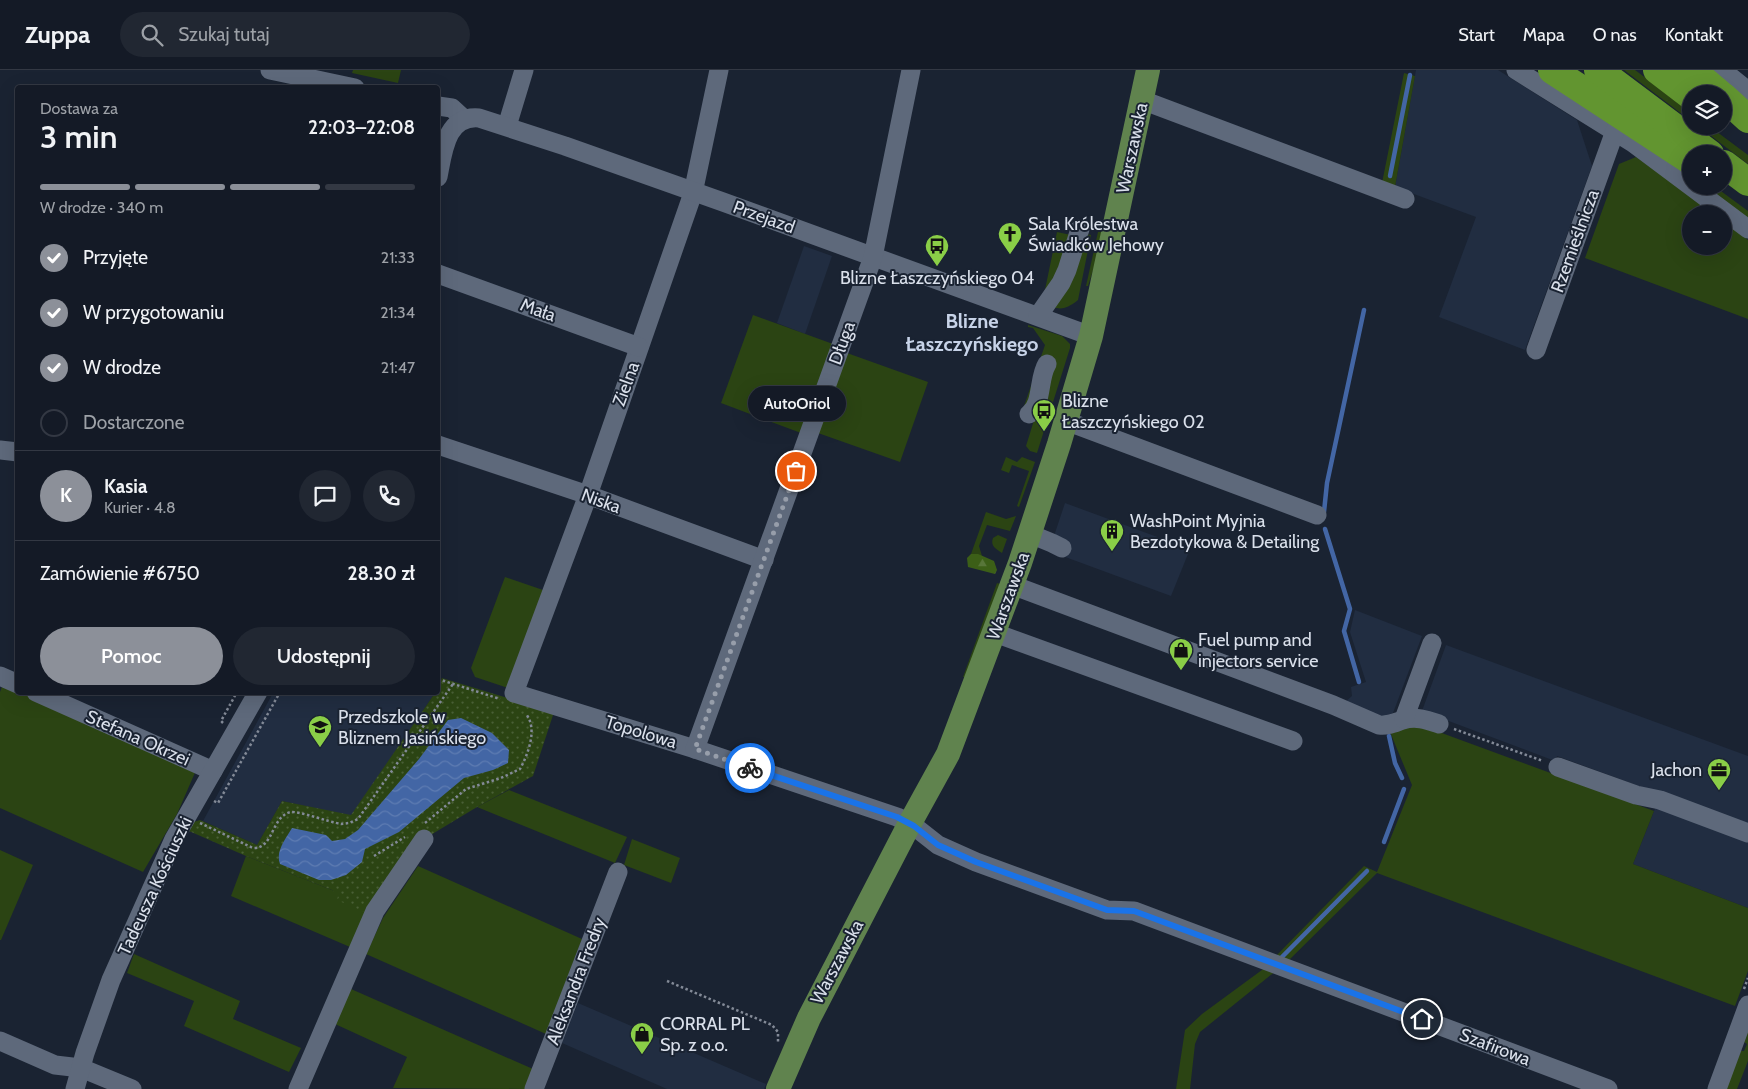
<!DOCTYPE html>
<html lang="pl">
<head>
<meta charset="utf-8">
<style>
	:root { --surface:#141a26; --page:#212732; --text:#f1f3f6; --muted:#9da1a7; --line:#333843; --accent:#8c9099 }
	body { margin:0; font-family:Cabin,sans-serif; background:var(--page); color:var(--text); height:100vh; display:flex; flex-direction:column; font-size:19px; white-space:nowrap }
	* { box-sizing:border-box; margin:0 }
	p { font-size:16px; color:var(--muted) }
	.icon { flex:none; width:28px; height:28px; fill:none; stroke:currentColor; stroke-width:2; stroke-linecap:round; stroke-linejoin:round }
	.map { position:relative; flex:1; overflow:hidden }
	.sheet { position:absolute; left:15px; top:15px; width:425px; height:610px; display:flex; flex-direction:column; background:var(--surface); border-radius:5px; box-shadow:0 5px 20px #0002,0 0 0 1px var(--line) }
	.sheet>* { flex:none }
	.tools { position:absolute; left:1682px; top:15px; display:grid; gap:10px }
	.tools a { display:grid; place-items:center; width:50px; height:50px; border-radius:50%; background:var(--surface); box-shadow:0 5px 20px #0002,0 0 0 1px var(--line); font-size:25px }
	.pin { position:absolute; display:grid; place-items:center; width:42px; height:42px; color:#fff; margin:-21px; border:2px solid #fff; border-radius:50%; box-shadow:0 1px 5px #0007 }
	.courier { position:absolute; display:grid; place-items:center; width:50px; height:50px; margin:-25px; border:4px solid #1a73e8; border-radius:50%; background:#fff; color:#222; box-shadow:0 1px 6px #0007 }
	.bubble { position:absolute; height:35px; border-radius:18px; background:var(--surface); box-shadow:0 5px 20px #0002,0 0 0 1px var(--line); font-size:16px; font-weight:600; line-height:35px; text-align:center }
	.head em { font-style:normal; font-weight:600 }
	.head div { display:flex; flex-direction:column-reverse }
	.head { display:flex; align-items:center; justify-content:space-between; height:85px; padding:0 25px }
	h1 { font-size:32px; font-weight:600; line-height:38px }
	.bar { display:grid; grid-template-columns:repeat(4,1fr); gap:8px 5px; align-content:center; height:60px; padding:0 25px }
	.bar i { height:6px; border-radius:4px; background:var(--line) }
	.bar .selected { background:var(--accent) }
	.bar p { grid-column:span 4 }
	.line { display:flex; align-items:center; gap:12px; padding:0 25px; border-top:1px solid var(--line) }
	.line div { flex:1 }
	.round { display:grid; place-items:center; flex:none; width:52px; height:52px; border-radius:26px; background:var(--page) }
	ol { padding:0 25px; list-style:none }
	li { display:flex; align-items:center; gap:15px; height:55px }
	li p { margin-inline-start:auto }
	li .icon { padding:5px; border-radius:50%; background:var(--accent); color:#fff; stroke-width:4 }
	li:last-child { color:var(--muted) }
	li i { width:28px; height:28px; border:2px solid var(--line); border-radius:50% }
	.action { display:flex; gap:10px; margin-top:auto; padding:10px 25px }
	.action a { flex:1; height:58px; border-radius:30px; background:var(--accent); color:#fff; font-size:20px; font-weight:600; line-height:58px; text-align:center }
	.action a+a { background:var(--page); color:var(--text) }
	header { display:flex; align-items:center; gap:30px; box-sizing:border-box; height:70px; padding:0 25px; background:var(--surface); border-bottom:1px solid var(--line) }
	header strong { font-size:24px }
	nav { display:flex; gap:28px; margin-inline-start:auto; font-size:18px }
	.search { width:350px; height:45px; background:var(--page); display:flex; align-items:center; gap:12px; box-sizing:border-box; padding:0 18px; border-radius:28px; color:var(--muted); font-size:19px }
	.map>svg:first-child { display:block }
	.built { fill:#212d41 }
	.green { fill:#2b4413 }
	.forest { fill:url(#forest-firs) }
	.park { fill:url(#park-dots) }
	.water { fill:url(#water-waves) }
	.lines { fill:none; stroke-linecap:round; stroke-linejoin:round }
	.stream { stroke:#4366a5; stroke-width:4.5 }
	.path { stroke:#838a97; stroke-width:2.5; stroke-dasharray:2.5 2.5; stroke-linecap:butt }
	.minor { stroke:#5e697b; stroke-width:19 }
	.major { stroke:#60834e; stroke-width:24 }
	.highway { stroke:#629530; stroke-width:28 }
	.done { stroke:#979eaa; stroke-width:5; stroke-dasharray:0 9 }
	.route { stroke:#1a73e8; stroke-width:6 }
	.labels { text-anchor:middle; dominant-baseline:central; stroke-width:4; stroke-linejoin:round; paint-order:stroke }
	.street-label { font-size:18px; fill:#dae0eb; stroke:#1a2332 }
	.poi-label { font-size:18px; fill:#dae0eb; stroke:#1a2332; text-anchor:start }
	.quarter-label { font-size:20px; font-weight:bold; fill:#c7d3e8; stroke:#1a2332 }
</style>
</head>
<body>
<header>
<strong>Zuppa</strong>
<div class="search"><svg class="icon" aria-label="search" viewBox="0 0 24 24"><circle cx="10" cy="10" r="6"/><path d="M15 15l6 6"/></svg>Szukaj tutaj</div>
<nav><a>Start</a><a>Mapa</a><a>O nas</a><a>Kontakt</a></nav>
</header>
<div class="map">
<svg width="1748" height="1019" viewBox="0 0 1748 1019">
	<defs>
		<pattern id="forest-firs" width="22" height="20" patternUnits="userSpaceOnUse" patternTransform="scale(1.25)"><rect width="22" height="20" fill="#3c5f17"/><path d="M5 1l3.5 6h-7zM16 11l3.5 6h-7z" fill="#587639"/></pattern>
		<pattern id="park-dots" width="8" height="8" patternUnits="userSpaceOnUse" patternTransform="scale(1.25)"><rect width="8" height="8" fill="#2b4413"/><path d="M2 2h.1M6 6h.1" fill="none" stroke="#495f36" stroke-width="1.8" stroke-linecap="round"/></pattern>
		<pattern id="water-waves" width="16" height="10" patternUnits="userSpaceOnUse" patternTransform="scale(1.25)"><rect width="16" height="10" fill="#4366a5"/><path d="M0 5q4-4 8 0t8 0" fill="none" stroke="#5e7cb2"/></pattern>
	</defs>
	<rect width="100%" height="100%" fill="#1a2332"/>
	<g class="built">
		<path d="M1416,0h82l79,50 15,46 -67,184 -86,-33 37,-100 -81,-30z"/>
		<path d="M804,176l28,10 -27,78 -28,-11z"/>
		<path d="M1065,433l125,46 -19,47 -122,-45z"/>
		<path d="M1355,540l67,26 -29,77 -11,4 -38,-14 8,-7 -1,-9 15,-5 -16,-50z"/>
		<path d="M1446,575l302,111v70l-191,-70 -2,5 -133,-50z"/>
		<path d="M273,623h162l-84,123 -69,-15 -25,44 -54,-24z"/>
		<path d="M1656,736l92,34v68l-115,-44z"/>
		<path d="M578,933l188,81 -2,5h-97l-105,-46z"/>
	</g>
	<g class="green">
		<path d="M353,0h48l-3,13 -46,-10z"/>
		<path d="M1624,0h11l56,42v9z"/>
		<path d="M1404,3l11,3 -20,111 -13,-4z"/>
		<path d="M1698,56h11l39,29v9z"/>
		<path d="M1636,87l70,48 2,4v5h-17v32h33v-25l24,19v79l-163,-61 34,-94z"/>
		<path d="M1701,116h13l34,25v10z"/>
		<path d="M1100,153l4,5 1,5 -17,53h-2z"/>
		<path d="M1057,162l14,3 1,-3 19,3 -13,65c-15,12 -19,9 -36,4z"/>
		<path d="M753,245l80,29 -32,89 -80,-30z"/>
		<path d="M1028,255l34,11 8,8v4l-33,105 -7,-2 -4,-5 9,-29 -13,-5 23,-67 -12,-17 -5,-1z"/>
		<path d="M847,283l81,29 -28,80 -82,-29z"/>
		<path d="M1006,387l11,5 5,-5 13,5 -16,45 -2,-1 12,-35 -17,-6 -3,8 -8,-3z"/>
		<path d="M986,442l20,7 10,-3 -6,15 -23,-6 -8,21 3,10 -11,-2z"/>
		<path d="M998,465l9,4 -5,14c-6,-4 -12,-7 -9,-15z"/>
		<path d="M505,507l38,13 -35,98 -33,-11 -4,-9z"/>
		<path d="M997,513l3,1 -32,93h-5z"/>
		<path d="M3,614l15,8 9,1 170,75 -20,46 -34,58 -143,-64v-116z"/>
		<path d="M1420,655l234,86 -21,53 115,44v63l-13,35 -358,-133 -91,90 -11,-6 89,-91 13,6 35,-87 -22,-53z"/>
		<path d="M509,720l118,47 -12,26 -138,-56z"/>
		<path d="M632,769l48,19 -9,25 -47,-18z"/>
		<path d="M0,780l33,15 -32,75h-1z"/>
		<path d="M246,786l86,34 37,24 -19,33 -119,-51z"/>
		<path d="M418,796l164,73 -36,95 -180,-80 17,-36z"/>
		<path d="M134,884l106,47 -7,18 68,29 -12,24 -105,-46 10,-25 -67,-28z"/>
		<path d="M1266,897l11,3 -77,62 -5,12 -5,45h-14l9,-59 17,-16z"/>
		<path d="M351,919l182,80 -7,20 -133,-1 14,-31 -72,-33z"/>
		<path d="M1748,952v39l-11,28h-14l18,-38h3l3,-7 -6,-4z"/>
	</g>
	<path class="forest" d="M971,484h7l16,7 3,9 -2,4 -27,-7 -1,-9z"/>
	<path class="park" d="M442,608l112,34 -21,64 -56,31 -53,32 -55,75 -32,-14 1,-4 -6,-6 -86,-34 -57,-25 5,-9 6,-2 57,25 25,-44 69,14 84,-122 3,-1v-5z"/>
	<path class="water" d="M461,648l31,15 17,17 -1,13 -15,7 -29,8 -65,54 -34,17 -3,13 -16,13 -15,5h-12l-39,-16c-5,-12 6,-26 12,-36l34,7 6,6 13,-2 13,-9 61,-71 29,-39z"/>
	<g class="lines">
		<g class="stream">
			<path d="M1390,106l20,-101"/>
			<path d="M1324,442l3,-29 37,-173"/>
			<path d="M1325,459l25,80 -6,22 15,51"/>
			<path d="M1389,666l6,27 7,15"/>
			<path d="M1384,772l20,-53"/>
			<path d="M1281,888l86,-87"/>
		</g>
		<g class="path">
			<path d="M438,609l62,20"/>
			<path d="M223,653l-2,-2 16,-29"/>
			<path d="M1454,659l89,32"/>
			<path d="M214,731l4,2 62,-111"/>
			<path d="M200,753l53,25c21,1 18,-32 38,-36 8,-1 38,10 50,12l8,-1 9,-4 95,-135"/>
			<path d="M425,753l41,-34 35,-11 19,-9c8,-15 18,-40 6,-55"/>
			<path d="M374,786l31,-19"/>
			<path d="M667,911l105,44 6,7v10"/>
			<path d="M1744,919l4,-11"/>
		</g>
		<g class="minor">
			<path d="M270,0l85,18"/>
			<path d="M719,0l-26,123 -105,302 -74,198 181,56 202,68 13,6 28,22 38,17 131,48 27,1 474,178"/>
			<path d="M1516,0l117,73 115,86"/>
			<path d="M1722,0l26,21"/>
			<path d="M1142,30l263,99"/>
			<path d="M438,36l14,2 12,11"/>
			<path d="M507,56l17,-56"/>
			<path d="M438,107c5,-25 8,-62 41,-59l86,28 158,56 368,134"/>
			<path d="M438,204l201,73"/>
			<path d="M1038,246l23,-33 6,-13 13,-41"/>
			<path d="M1536,280l79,-219"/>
			<path d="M1029,344c14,-10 9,-36 18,-50"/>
			<path d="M1066,351l251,94"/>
			<path d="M438,375l150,50 176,65"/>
			<path d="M0,380l18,2"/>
			<path d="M1030,464l22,9 10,5"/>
			<path d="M1012,515l321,120 46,20c9,1 15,-2 24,-5 13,-4 24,0 36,4"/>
			<path d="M995,563l298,108"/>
			<path d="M0,606l18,8"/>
			<path d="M36,622l177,79"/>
			<path d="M1404,649l28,-76"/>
			<path d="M695,679l178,-492 38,-187"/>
			<path d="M1558,697l78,28 24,5 88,33"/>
			<path d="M0,971l55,24 26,3 51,21"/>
			<path d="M75,1019l10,-36 26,-73 63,-141 84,-147"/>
			<path d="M298,1019l77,-178 49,-72"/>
			<path d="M534,1019l84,-217"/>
			<path d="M1717,1019l31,-84"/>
		</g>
		<path class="major" d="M778,1019l31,-71 101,-195 38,-69 72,-191 39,-119 32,-108 57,-266"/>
		<g class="highway">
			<path d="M1552,0l139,91"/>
			<path d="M1598,0l112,84"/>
			<path d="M1657,0l34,26"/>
			<path d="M1692,0l28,24"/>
			<path d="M1724,27l24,22"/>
			<path d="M1724,94l24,18"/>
		</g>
	</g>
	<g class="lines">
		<path class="done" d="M750,698l-55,-19 101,-278"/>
		<path class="route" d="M750,698l147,49 17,9 24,19 38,17 131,48 27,1 288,108"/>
	</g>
	<defs>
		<g id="church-pin" transform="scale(1.25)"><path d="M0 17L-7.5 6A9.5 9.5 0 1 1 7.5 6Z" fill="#8ace47" stroke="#1a2332"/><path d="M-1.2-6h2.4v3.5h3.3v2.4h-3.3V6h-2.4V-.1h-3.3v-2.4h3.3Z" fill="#111"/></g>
		<g id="bus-pin" transform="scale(1.25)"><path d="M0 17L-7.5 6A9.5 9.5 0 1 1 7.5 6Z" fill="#8ace47" stroke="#1a2332"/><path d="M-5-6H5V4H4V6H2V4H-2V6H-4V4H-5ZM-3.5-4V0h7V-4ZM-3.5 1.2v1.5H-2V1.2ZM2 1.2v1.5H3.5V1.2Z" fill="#111"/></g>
		<g id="building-pin" transform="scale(1.25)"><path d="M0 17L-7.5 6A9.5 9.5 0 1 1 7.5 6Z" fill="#8ace47" stroke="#1a2332"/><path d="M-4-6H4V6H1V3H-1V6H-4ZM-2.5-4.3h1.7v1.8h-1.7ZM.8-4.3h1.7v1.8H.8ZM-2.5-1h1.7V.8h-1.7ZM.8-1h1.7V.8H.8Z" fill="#111"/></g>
		<g id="shop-pin" transform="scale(1.25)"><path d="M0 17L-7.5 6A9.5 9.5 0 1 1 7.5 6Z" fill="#8ace47" stroke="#1a2332"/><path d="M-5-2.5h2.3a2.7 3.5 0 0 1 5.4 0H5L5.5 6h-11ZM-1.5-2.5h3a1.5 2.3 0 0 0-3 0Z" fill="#111"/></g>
		<g id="school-pin" transform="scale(1.25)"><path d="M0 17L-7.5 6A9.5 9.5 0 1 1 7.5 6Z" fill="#8ace47" stroke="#1a2332"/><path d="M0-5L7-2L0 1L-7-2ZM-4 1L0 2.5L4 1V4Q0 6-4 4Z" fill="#111"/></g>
		<g id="office-pin" transform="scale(1.25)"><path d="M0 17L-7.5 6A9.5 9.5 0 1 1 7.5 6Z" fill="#8ace47" stroke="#1a2332"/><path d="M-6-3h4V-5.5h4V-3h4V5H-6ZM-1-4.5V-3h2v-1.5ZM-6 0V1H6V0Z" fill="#111"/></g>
	</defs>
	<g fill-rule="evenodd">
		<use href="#church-pin" x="1010" y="164"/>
		<use href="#bus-pin" x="937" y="176"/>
		<use href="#bus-pin" x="1044" y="341"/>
		<use href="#building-pin" x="1112" y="461"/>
		<use href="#shop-pin" x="1181" y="580"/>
		<use href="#school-pin" x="320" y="657"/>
		<use href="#office-pin" x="1719" y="700"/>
		<use href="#shop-pin" x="642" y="964"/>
	</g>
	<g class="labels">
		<g class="street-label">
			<text transform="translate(1132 78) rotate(-78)">Warszawska</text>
			<text transform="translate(764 147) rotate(20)">Przejazd</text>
			<text transform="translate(1575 171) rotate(-70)">Rzemieślnicza</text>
			<text transform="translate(538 240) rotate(20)">Mała</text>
			<text transform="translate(842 273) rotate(-70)">Długa</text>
			<text transform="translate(626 314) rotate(-70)">Zielna</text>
			<text transform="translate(601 431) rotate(20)">Niska</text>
			<text transform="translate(1008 526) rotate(-70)">Warszawska</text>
			<text transform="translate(641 662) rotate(17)">Topolowa</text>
			<text transform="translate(138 668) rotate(24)">Stefana Okrzei</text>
			<text transform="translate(155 816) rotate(-65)">Tadeusza Kościuszki</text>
			<text transform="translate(837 892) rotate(-62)">Warszawska</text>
			<text transform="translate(576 911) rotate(-69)">Aleksandra Fredry</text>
			<text transform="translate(1495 977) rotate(21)">Szafirowa</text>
		</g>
		<g class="poi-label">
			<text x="1028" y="154">Sala Królestwa<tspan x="1028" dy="21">Świadków Jehowy</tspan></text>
			<text x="937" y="208" text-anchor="middle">Blizne Łaszczyńskiego 04</text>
			<text x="1062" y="331">Blizne<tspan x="1062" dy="21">Łaszczyńskiego 02</tspan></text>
			<text x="1130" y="451">WashPoint Myjnia<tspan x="1130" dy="21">Bezdotykowa &amp; Detailing</tspan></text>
			<text x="1198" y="570">Fuel pump and<tspan x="1198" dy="21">injectors service</tspan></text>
			<text x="338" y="647">Przedszkole w<tspan x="338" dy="21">Bliznem Jasińskiego</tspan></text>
			<text x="1702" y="700" text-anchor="end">Jachon</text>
			<text x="660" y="954">CORRAL PL<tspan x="660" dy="21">Sp. z o.o.</tspan></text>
		</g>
		<g class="quarter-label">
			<text x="972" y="251">Blizne<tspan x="972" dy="23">Łaszczyńskiego</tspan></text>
		</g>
	</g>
</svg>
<div class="tools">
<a><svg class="icon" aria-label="layers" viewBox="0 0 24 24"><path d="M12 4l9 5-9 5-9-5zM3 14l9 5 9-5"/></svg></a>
<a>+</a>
<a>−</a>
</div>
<div class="pin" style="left:796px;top:401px;background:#ea580c"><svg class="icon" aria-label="bag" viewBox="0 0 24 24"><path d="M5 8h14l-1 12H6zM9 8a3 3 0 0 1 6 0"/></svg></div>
<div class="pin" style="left:1422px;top:949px;background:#1f2937"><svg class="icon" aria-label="home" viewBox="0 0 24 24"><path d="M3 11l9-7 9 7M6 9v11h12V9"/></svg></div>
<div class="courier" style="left:750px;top:698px"><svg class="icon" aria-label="bike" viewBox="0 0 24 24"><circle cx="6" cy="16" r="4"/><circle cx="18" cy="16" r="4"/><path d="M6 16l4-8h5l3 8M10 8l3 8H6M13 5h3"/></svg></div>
<div class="bubble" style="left:748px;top:316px;width:98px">AutoOriol</div>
<section class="sheet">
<div class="head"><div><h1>3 min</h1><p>Dostawa za</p></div><em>22:03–22:08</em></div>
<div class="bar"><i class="selected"></i><i class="selected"></i><i class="selected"></i><i></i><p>W drodze · 340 m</p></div>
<ol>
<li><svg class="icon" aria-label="check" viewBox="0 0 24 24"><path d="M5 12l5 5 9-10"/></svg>Przyjęte<p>21:33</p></li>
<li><svg class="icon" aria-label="check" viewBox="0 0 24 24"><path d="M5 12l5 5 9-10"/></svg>W przygotowaniu<p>21:34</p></li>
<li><svg class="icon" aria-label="check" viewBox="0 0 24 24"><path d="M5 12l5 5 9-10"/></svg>W drodze<p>21:47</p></li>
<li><i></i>Dostarczone</li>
</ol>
<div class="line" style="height:90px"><b class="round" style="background:var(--accent);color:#fff">K</b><div><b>Kasia</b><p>Kurier · 4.8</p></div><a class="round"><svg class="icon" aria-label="chat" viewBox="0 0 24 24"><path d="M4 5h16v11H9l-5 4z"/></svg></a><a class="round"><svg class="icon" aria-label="phone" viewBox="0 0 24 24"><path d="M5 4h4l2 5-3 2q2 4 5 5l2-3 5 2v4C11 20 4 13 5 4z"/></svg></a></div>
<div class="line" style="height:65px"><div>Zamówienie #6750</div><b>28.30 zł</b></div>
<div class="action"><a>Pomoc</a><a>Udostępnij</a></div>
</section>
</div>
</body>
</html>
